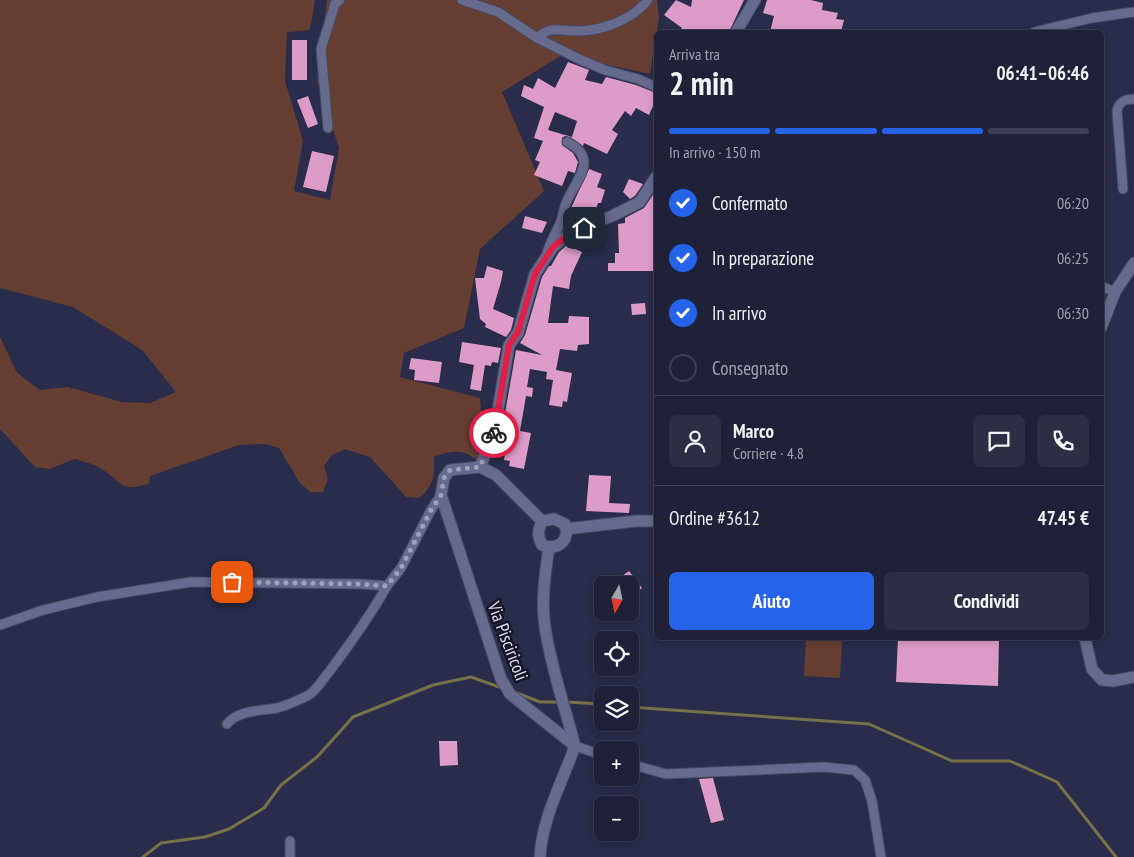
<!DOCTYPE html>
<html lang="it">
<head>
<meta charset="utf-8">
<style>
	:root { --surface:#1f2138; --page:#2c2e43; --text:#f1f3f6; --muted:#a1a3ae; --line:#3c3e53; --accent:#2563eb }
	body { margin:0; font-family:"PT Sans Narrow",sans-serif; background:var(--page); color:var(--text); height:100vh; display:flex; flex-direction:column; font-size:19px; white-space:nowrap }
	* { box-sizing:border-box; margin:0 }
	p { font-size:16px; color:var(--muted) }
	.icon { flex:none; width:28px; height:28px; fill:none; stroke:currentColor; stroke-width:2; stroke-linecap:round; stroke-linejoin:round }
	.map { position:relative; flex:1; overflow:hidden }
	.details { position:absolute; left:654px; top:30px; width:450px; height:610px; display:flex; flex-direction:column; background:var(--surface); border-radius:8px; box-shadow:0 2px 8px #0003,0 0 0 1px var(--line) }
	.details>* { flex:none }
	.needle { width:32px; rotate:189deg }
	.tools { position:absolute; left:594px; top:576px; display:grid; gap:10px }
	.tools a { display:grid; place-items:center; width:45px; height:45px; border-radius:8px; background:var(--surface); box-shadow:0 2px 8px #0003,0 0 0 1px var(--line); font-size:25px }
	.pin { position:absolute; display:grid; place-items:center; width:42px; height:42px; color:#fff; margin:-21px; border-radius:10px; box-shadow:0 2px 8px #0006 }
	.courier { position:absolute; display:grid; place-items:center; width:50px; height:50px; margin:-25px; border:4px solid #e11d48; border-radius:50%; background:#fff; color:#222; box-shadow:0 1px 6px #0007 }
	.summary em { font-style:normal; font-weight:800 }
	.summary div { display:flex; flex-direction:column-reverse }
	.summary { display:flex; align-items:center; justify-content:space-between; height:85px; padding:0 15px }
	h1 { font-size:32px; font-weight:800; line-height:38px }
	.bar { display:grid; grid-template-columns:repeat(4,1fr); gap:8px 5px; align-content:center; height:60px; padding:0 15px }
	.bar i { height:6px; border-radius:4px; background:var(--line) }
	.bar .current { background:var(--accent) }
	.bar p { grid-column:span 4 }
	.line { display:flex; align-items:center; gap:12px; padding:0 15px; border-top:1px solid var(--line) }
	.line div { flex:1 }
	.round { display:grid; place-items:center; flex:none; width:52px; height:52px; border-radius:8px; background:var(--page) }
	ol { padding:0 15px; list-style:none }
	li { display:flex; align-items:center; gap:15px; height:55px }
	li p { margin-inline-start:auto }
	li .icon { padding:5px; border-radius:50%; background:var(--accent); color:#fff; stroke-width:4 }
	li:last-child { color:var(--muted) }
	li i { width:28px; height:28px; border:2px solid var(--line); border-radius:50% }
	.cta { display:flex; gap:10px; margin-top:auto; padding:10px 15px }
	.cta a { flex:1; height:58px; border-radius:8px; background:var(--accent); color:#fff; font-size:20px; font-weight:800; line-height:58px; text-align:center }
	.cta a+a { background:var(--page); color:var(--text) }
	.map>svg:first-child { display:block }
	.green { fill:#673f32 }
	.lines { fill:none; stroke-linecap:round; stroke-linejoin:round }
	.stream { stroke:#78724a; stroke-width:3 }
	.building { fill:#dd9cc8; fill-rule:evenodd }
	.minor-casing { stroke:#474962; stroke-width:11 }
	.tertiary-casing { stroke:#474962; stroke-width:13 }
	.minor { stroke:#666a8d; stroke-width:9 }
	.tertiary { stroke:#666a8d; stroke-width:11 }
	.done { stroke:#9fa2b9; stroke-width:5; stroke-dasharray:0 9 }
	.route { stroke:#e11d48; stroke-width:6 }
	.labels { text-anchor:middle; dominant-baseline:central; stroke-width:5; stroke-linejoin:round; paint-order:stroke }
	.street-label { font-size:18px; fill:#dee1f5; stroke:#141623 }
</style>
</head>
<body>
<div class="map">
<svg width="1134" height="857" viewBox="0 0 1134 857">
	<rect width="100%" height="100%" fill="#292c4a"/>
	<g class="green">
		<path d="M0,0h315l-5,30 -23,2 -2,49 18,60 -9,50 36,9 9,-52 -22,-67 10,-81h330l2,17 -9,57 -88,-19 -60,37 42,99 -64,58 -16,79 -60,25 -4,24 80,21 5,67c-22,-15 -24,-16 -51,-9 0,21 1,28 -15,42l-13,-1 -36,-40 -25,-8 -13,6 -8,11 4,13 -5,13h-13l-10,-9 -21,-35 -13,-4 -27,1 -89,31 -1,8c-29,8 -26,-1 -47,-15 -8,-5 -18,-7 -27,-10l-26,10 -14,-2 -35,-38v-92l17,36 23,17 28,-3 54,15 28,1 26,-11 -34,-42 -69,-43 -73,-19z"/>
		<path d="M806,638h36l-2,40 -36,-2z"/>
	</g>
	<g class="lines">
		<g class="stream">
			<path d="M517,693l23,9h20"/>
			<path d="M566,702l36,2"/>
			<path d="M630,707l239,17 83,37h58l47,21 59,75"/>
			<path d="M143,857l18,-14 44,-6 24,-8 35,-21 17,-23 36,-28 36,-40 80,-32 38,-8 31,11"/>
		</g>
	</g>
	<g class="building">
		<path d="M676,0l15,7 1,-7h52l-15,32h-50l3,-4 -18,-13z"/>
		<path d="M767,0h44l12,3 -1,7 16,3 -2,6 8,1 -3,12h-71l4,-16 -11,-3z"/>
		<rect x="292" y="40" width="15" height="40"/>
		<path d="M568,62l21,8 -4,10 17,4 4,-7 30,8 20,8v6l-7,16 -13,-7 -5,8 -6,-5 -13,19 6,4 -11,20 -23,-11 -1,3 -13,-9 -5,-1 -3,2v7l11,8 5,9 -3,11 -7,-2 -6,15 -28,-11 6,-13 -5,-2 8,-19 -9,-3 10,-31 -23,-11 3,-11 9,4 5,-11 17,10zM555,112l22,9 -5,16 -24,-7z"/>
		<path d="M308,96l10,28 -10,4 -11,-28z"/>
		<path d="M312,151l22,5 -8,36 -23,-5z"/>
		<path d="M589,169l13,5 -5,13 8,3 -4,13h-3l-4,12 -24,10h-4l6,-19z"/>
		<path d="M629,179l14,5 -8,12 -5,3 -7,-7z"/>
		<path d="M655,192l1,79h-48v-8h7v-10h4l-1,-29 7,-1v-5l19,-10z"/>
		<path d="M525,216l22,6 -5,11 -20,-5z"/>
		<path d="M567,245l15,7 -11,24 -2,13 -16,-3 -5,37h20l1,-7 20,1v27l-11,1 -1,6 -17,-2 -4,21 16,3 -5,29 -4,-1 -1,6 -13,-2 4,-25 -7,-1 1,-7 -17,-3 -3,18 6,1 -1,9 -6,-1 -6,35 11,2 -7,36 -15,-3 1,-5 -6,-1 3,-18 -3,-1 3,-15 -4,-1 13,-75 26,5 -22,-12 5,-8 17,-58 7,-11h2l8,-14z"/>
		<path d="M487,266l16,5 -2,11 -8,27 21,9 -3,12 -5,7 -21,-10 1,-3 -6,-5 -5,-41h9z"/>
		<path d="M645,303l1,11 -14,1 -1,-11z"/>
		<path d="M462,342l39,6 -3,15 -6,-1 -1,4 -6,-1 -4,26 -11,-2 4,-24 -15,-3z"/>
		<path d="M411,358l31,4 -3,21 -25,-3 1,-10 -6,-1z"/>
		<path d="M589,475l22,1 -2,27 21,1 -1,9 -43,-2z"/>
		<path d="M629,571l13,17 -12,9v-12h-21z"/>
		<path d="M898,638h101l-1,48 -102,-4z"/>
		<path d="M439,741h18l1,24 -18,1z"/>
		<path d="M713,778l11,42 -13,3 -12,-44z"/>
	</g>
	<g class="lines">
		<g class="minor-casing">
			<g id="minor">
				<path d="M462,0l36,12 39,26 44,22 24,10 33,9 18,8"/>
				<path d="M1034,32l58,-14 42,-6"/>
				<path d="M537,38c15,-13 22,-7 40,-7 25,0 55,-11 71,-31"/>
				<path d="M328,128l-7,-79 14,-45 5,-4"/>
				<path d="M1123,189l-6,-78c2,-9 7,-12 17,-12"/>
				<path d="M547,253c3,-10 8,-19 13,-29 3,-7 3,-15 7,-23 9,-21 33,-43 0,-59"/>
				<path d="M1101,286l14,6"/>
				<path d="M0,625l43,-15 54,-13 94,-15 170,2 26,2 14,-18 30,-58 10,-15"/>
				<path d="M227,724c11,-14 34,-13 50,-16 11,-3 22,-8 32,-13 8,-5 14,-16 20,-23 21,-28 41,-56 58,-86"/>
				<path d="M575,746l27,9"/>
				<path d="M630,764l36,10 157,-7 31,3 11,10 7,21 9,56"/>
				<path d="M290,841v16"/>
			</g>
		</g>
		<g class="tertiary-casing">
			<g id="tertiary">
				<path d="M736,32l19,-32"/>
				<path d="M1101,328l14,-36 19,-29"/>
				<path d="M480,467l14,-34 15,-88 9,-12 17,-59 18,-27 17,-14 42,-17 28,-14 16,-25"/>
				<path d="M554,519l11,5c5,17 -7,27 -23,21 -5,-9 -4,-15 0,-24z"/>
				<path d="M566,529l70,-8h20"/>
				<path d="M549,548c-4,25 -8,53 -4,79 6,41 20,80 30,119"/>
				<path d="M1085,638l7,31 10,11 11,1 21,-4"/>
				<path d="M540,857c2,-39 22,-74 35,-111l-65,-52 -9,-15 -60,-184 3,-17 6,-8 30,-3 16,8 46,46"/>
			</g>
		</g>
		<use href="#minor" class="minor"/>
		<use href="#tertiary" class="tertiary"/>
	</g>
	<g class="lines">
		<path class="done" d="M232,582l129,2 26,2 14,-18 30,-58 10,-15 3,-17 6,-8 30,-3 14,-34"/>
		<path class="route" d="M494,433l15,-88 9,-13 17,-58 18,-27 17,-14 14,-5"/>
	</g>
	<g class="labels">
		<g class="street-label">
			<text transform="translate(508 641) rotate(69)">Via Pisciricoli</text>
		</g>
	</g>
</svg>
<div class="tools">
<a><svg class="needle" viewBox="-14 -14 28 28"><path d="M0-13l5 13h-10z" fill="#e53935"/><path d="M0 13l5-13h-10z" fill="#a1a3ae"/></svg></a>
<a><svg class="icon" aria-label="locate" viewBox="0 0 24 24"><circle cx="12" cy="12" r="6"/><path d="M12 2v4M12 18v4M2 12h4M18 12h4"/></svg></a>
<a><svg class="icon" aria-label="layers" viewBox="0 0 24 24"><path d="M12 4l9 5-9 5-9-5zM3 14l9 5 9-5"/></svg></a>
<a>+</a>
<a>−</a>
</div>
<div class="pin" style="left:232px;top:582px;background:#ea580c"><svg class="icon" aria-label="bag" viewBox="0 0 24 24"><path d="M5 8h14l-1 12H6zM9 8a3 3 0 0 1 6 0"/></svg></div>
<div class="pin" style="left:584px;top:228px;background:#1f2937"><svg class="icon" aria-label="home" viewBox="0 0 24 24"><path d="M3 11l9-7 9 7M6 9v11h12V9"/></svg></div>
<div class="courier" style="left:494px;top:433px"><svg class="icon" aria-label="bike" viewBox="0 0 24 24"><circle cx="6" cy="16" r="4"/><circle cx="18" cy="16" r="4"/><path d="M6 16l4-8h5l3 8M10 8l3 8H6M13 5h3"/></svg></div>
<section class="details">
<div class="summary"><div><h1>2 min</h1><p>Arriva tra</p></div><em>06:41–06:46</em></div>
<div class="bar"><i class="current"></i><i class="current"></i><i class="current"></i><i></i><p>In arrivo · 150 m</p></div>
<ol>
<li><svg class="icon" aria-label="check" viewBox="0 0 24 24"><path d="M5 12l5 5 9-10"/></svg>Confermato<p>06:20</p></li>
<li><svg class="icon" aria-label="check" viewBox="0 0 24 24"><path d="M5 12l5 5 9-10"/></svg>In preparazione<p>06:25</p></li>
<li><svg class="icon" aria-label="check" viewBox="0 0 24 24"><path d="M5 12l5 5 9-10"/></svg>In arrivo<p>06:30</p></li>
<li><i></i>Consegnato</li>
</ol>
<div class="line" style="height:90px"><a class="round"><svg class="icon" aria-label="person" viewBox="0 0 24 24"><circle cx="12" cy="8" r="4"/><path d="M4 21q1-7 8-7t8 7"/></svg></a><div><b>Marco</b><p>Corriere · 4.8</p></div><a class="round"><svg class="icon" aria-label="chat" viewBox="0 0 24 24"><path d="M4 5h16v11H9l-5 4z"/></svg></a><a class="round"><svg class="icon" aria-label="phone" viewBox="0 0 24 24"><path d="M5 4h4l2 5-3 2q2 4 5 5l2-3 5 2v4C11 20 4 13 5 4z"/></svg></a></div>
<div class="line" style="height:65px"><div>Ordine #3612</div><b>47.45 €</b></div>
<div class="cta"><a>Aiuto</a><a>Condividi</a></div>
</section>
</div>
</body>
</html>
